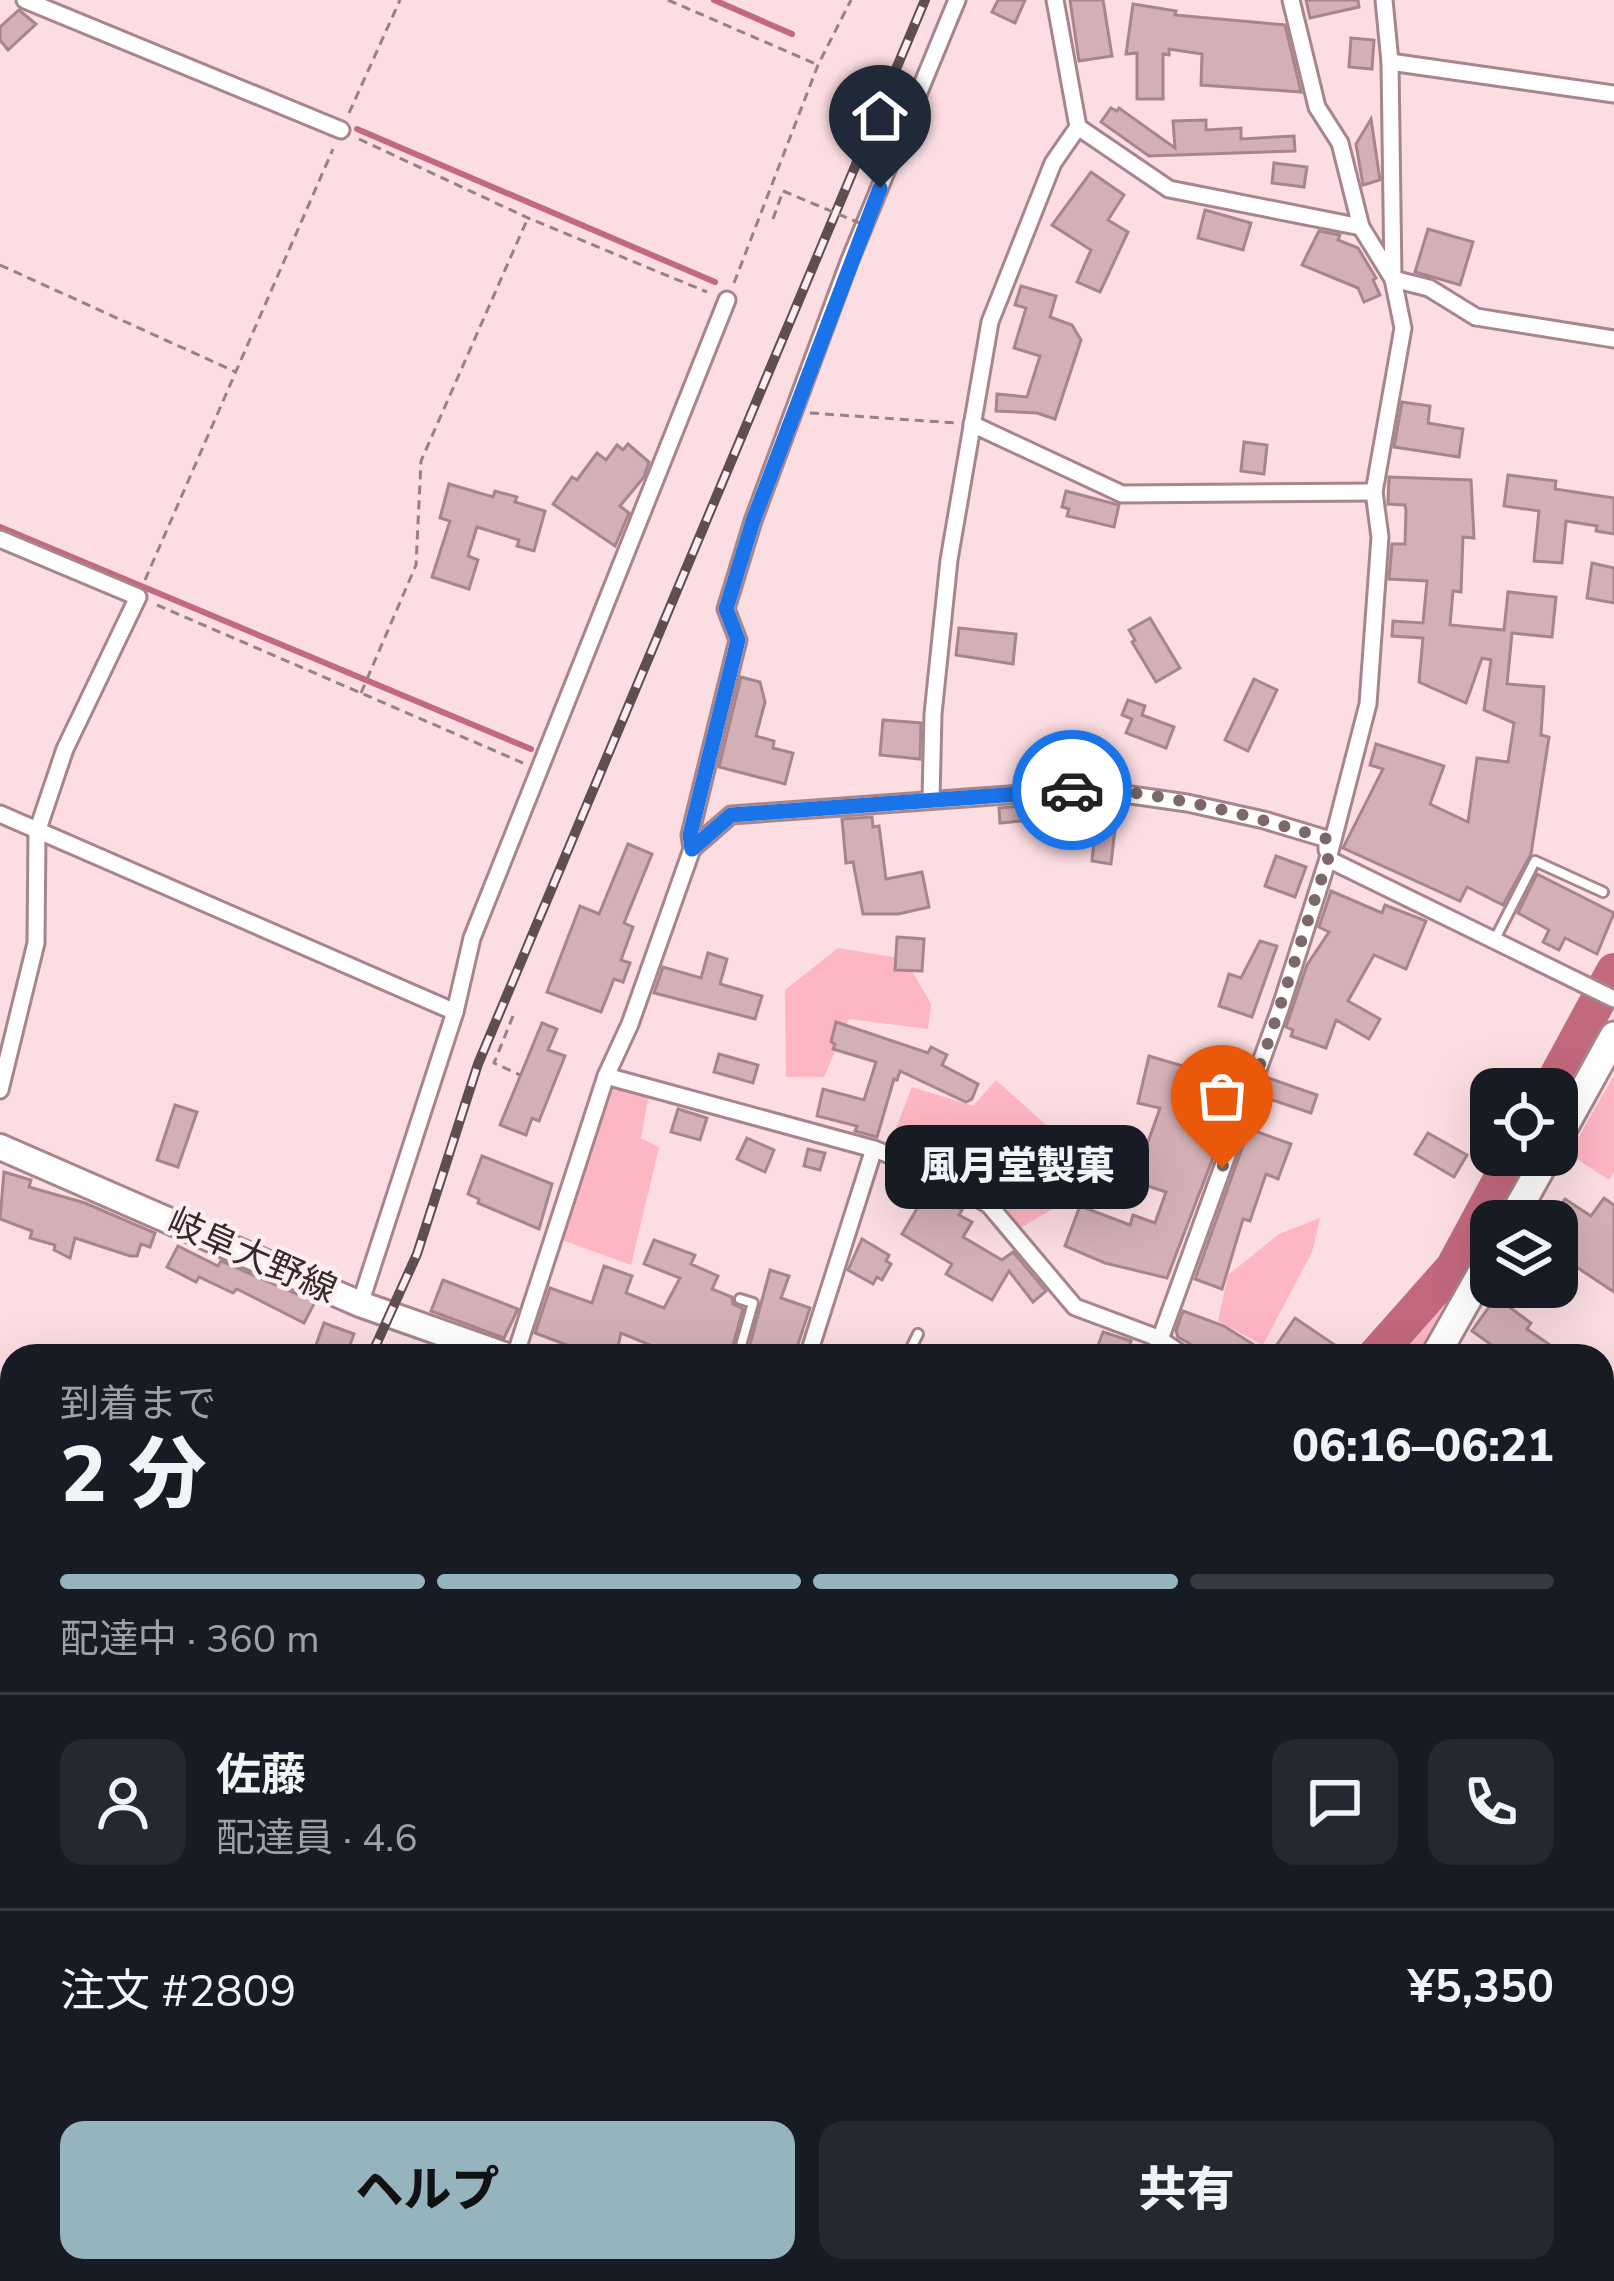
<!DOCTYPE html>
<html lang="ja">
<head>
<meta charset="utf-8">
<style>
	:root { --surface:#171b24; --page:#242831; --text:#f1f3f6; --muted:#9ea1a6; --line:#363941; --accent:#95b4be }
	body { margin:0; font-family:"Nunito Sans","Noto Sans JP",sans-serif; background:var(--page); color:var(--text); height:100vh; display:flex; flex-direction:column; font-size:45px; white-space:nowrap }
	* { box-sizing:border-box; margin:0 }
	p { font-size:39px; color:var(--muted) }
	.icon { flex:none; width:66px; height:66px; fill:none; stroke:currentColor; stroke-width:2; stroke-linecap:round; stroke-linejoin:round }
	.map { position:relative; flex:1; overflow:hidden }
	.details { position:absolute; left:0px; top:1344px; width:1614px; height:939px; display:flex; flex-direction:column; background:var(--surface); border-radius:36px 36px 0 0; box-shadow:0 12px 48px #0002 }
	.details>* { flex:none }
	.buttons { position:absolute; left:1470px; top:1068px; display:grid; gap:24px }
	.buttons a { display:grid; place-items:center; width:108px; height:108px; border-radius:24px; background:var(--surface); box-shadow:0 12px 48px #0002; font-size:60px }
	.pin { position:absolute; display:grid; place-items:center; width:102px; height:102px; color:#fff; margin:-123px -51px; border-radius:50% 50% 50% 0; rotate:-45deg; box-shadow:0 0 12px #0007 }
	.pin .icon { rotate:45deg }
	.courier { position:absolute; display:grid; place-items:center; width:120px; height:120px; margin:-60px; border:9px solid #1a73e8; border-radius:50%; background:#fff; color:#222; box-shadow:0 3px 15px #0007 }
	.bubble { position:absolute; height:84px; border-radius:24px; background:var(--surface); box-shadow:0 12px 48px #0002; font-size:39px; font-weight:800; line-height:84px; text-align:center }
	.summary em { font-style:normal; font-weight:800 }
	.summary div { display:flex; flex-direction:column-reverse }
	.summary { display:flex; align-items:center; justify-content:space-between; height:204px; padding:0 60px }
	h1 { font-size:78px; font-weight:800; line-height:90px }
	.bar { display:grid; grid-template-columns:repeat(4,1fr); gap:18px 12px; align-content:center; height:144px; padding:0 60px }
	.bar i { height:15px; border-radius:9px; background:var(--line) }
	.bar .current { background:var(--accent) }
	.bar p { grid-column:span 4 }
	.line { display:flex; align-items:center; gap:30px; padding:0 60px; border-top:3px solid var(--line) }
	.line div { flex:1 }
	.round { display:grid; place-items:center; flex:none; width:126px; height:126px; border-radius:24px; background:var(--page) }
	.primary-button { display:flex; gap:24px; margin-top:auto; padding:24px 60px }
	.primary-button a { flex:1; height:138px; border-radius:24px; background:var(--accent); color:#111; font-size:48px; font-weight:800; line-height:138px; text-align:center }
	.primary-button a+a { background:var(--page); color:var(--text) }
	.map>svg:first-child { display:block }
	.green { fill:#feb6c3 }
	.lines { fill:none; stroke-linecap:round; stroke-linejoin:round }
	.stream { stroke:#c2697c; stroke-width:6 }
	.river { stroke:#c2697c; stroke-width:36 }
	.building { fill:#d3b0b6; stroke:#a7868b; stroke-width:3 }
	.service-casing { stroke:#a7858b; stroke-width:14 }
	.minor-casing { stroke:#a7858b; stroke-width:21 }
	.primary-casing { stroke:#a7858b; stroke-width:30 }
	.trunk-casing { stroke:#a7858b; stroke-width:33 }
	.path { stroke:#978184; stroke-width:3; stroke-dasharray:9 6; stroke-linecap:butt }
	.service { stroke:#fff; stroke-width:8 }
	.minor { stroke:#fff; stroke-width:15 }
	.primary { stroke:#fff; stroke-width:24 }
	.trunk { stroke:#fff; stroke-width:27 }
	.rail-casing { stroke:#5f4e51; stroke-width:10 }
	.rail { stroke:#feeef1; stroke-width:6; stroke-dasharray:18; stroke-linecap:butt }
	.path-bridge { stroke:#978184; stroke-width:3; stroke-dasharray:9 6; stroke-linecap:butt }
	.done { stroke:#7c686b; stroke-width:12; stroke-dasharray:0 21.6 }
	.route { stroke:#1a73e8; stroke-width:15 }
	.labels { text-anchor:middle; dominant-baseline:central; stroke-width:9; stroke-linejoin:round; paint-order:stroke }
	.street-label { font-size:36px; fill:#37292b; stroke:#feeef1 }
</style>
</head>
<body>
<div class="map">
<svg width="1614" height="2281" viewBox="0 0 1614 2281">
	<rect width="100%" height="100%" fill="#fbdde2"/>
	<g class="green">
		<path d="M838,948l67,11 26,45 -3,25 -79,-10 -25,58h-38l-1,-87z"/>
		<path d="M1614,1075v97l-5,8 -40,-26z"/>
		<path d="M996,1080l90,81 -26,44 -40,23c-37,-43 -79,-61 -131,-82l23,-59 61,19z"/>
		<path d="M615,1083l34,11 -8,44 18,9 -28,118 -69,-25z"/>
		<path d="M1320,1218l-8,34 -49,93 -45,-24 10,-46 51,-41z"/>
		<path d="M1452,1290l-35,66 -27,-2 44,-57z"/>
	</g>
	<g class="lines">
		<g class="stream">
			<path d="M714,0l78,34"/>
			<path d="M357,129l358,153"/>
			<path d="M0,527l531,222"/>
		</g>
		<g class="river">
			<path d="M1550,1089l64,-118"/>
			<path d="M1375,1356l78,-88 61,-113"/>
		</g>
	</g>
	<g class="building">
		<path d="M998,0h27l-10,23 -23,-11z"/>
		<path d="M1070,0h33l9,56 -33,5z"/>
		<path d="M1306,0h52l1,7 -49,11z"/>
		<path d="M1133,4l43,7 -1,4 110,10 16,67 -100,-7 1,-31 -33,-5v6l-6,-1v45h-26v-46l-11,1z"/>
		<path d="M19,10l17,14 -28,26 -8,-10v-13z"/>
		<path d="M1351,38l23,2 -2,29 -23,-2z"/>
		<path d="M1111,108l6,3 2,-3 56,40 -2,-27 33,-1v10l35,-2v11l53,-3 1,15 -146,5 -48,-34z"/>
		<path d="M1371,119l9,61 -17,5 -7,-41z"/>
		<path d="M1274,163l33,4 -3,20 -32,-4z"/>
		<path d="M1091,172l33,23 -16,25 20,12 -28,60 -23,-10 14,-32 -39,-25z"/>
		<path d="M1205,210l46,13 -8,27 -45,-12z"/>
		<path d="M1428,229l45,13 -13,43 -45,-13z"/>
		<path d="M1319,231l21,4 -2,5 20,8 18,30 -3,2 7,15 -16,7 -6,-14 -56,-23z"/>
		<path d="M1021,286l35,10 -6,21 22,8 9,15 -26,79 -18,-6 -41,-2 1,-17 30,3 13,-41 -26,-8 12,-40 -11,-3z"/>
		<path d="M1402,402l28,4 -2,17 35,6 -4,28 -65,-10z"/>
		<path d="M1244,442l23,3 -3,29 -23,-3z"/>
		<path d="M628,444l21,18 -5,15 -24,29 9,7 -14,33 -62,-42 19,-27 5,3 20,-27 9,7 11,-15 6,5z"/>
		<path d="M1508,475l48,6 -1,8 59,9v36l-18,-3 1,-5 -31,-5 -4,42 -28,-2 5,-50 -35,-5z"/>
		<path d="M1389,477l82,3 3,58 -11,-1 -2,55 -8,-1 -3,34 54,5 4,-38 48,5 -4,40 -40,-4 -5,51 37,3 -3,48 8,2 -18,117 -28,51 -36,-18 -7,14 -117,-53 40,-79 -13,-4 6,-21 68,22 -14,38 38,18 9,-64 31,4 6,-39 -30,-13 7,-50 -9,-2 -16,45 -47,-21 4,-44 -31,-2 1,-15 30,2 4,-42 -38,-2 3,-35h13l1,-33 -1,-6 -17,-1z"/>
		<path d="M449,484l44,13 2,-6 22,6 -2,5 30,9 -11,40 -17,-5 2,-6 -42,-13 -9,29 10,4 -9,29 -37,-12 18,-56 -10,-3z"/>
		<path d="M1066,491l53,14 -5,22 -47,-11 2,-7 -7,-2z"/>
		<path d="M1592,563l22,5v35l-27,-5z"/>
		<path d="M1150,618l30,50 -24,14 -24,-40 3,-2 -6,-10z"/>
		<path d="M959,628l57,6 -3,30 -57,-9z"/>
		<path d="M741,677l19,5 5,20 -9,34 18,5 -1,7 20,5 -8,31 -66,-17z"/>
		<path d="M1254,679l23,11 -29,61 -23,-11z"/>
		<path d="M1128,700l17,6 -3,9 32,12 -8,21 -40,-15 6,-14 -10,-4z"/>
		<path d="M883,720l38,3 -1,36 -40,-4z"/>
		<path d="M1044,804l73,7 -6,53 -19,-3 2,-20 -44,-11 1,-12 -51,5 -1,-15z"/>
		<path d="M872,817l1,10 6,-1 7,53 36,-7 7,35 -31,7h-35l-10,-52 -7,1 -4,-44z"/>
		<path d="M628,844l24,10 -28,69 9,4 -12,33 9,3 -7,19 -9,-3 -13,33 -54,-20 33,-86 19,8z"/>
		<path d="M1276,856l30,11 -11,30 -30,-11z"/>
		<path d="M1537,874l77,39 -17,41 -32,-16 -6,12 -16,-8 6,-12 -31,-17z"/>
		<path d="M1331,891l51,22 3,-8 41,16 -20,48 -32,-14 -26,46 32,18 -11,20 -33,-19 -10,28 -35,-12 2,-6 -7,-3 21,-62 22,-33 -10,-5z"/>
		<path d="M897,937l27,2 -2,32 -27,-1z"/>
		<path d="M1260,941l17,5 -25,71 -33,-11 10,-32 12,4z"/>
		<path d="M708,953l19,6 -7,25 42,12 -7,23 -101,-26 9,-26 38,11z"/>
		<path d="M836,1022l92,31 3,-6 16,8 -5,10 36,19 -6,15 -6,3 -66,-31 -3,9 -3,-1 -17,58 -22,-6 2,-5 -40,-10 6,-27 41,11 12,-38 -43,-13 2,-5 -4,-2z"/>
		<path d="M542,1023l15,6 -9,21 17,6 -26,65 -7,-3 -6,17 -26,-10z"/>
		<path d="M719,1054l39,11 -5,18 -39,-11z"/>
		<path d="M1149,1056l61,18 -3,11 24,8 -8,27 4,1 -60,157 -62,-15 -40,-17 15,-40 50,19 3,-10 22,8 11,-31 -64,-21 3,-6 -13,-4 6,-17 44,15 18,-51 -22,-5z"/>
		<path d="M1268,1078l49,17 -6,18 -50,-17z"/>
		<path d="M175,1105l22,7 -19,55 -21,-7z"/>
		<path d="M678,1109l29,9 -7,22 -29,-8z"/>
		<path d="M1249,1129l42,15 -13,35 -12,-5 -16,47 -7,-2 -21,70 -27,-10z"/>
		<path d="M1428,1133l39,22 -13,22 -39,-23z"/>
		<path d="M747,1138l27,12 -9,22 -28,-13z"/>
		<path d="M808,1149l17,4 -5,17 -16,-4z"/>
		<path d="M482,1156l70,28 -13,45 -61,-26 1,-4 -11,-5z"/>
		<path d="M4,1172l27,8 -2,7 56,16 70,30 -5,14 -9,-3 -4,12h-7l-55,-18 -5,20 -16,-8 1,-5 -25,-7 2,-7 -32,-12z"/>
		<path d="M935,1194l27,16 -3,5 13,7 -9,15 39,23 11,-8 33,39 -13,11 -24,-31 -17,29 -46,-26 6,-10 -50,-30 23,-39 7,4z"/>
		<path d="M1604,1198l10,7v87l-48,-32 2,-4 -11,-7v-38l8,-12 26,17z"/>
		<path d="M862,1239l27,16 -3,6 5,3 -9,16 -5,-3 -4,7 -25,-14z"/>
		<path d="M654,1240l41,15 -4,9 27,12 -6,13 20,8 1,7 10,5 -13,47h-53l-56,-23 -5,23h-29l1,-3 -53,-20 15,-45 42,15 12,-37 28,10 -6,17 38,15 16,-30 -36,-14z"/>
		<path d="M178,1246l40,20 3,-5 94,41 -11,21 -67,-34 -4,4 -34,-16 -3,5 -29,-15z"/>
		<path d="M770,1270l19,6 -8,22 29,10 -16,48h-47z"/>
		<path d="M443,1280l75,29 -14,29 -73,-27z"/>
		<path d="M1496,1297l35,26 -4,6 39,27h-68l-8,-6 3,-4 -21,-15z"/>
		<path d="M1183,1311l41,15 46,29 25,-37 56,38h-140l-33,-19 -2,-6z"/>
		<path d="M324,1323l30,11 -8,22h-34z"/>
		<path d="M1103,1332l28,9 -5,15h-32z"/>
	</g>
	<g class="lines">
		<g class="service-casing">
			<g id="service">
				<path d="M1495,939l40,-78 68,31"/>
				<path d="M738,1356l15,-53 -13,-4"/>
				<path d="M907,1356l11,-22"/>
			</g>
		</g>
		<g class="minor-casing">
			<g id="minor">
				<path d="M25,0l316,130"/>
				<path d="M1055,0l23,127 91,62 192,38"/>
				<path d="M1291,0l26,107 23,36 21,84 32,52 36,9 47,29 138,22"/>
				<path d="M1390,62l224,32"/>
				<path d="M972,424l150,70 252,-2"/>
				<path d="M0,539l138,58 -73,152 -28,83 -1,111 -36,147"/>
				<path d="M931,799l2,-85 16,-154 41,-238 63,-159 25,-36"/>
				<path d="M0,814l455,198"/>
				<path d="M692,849l39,-34 358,-26 98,14 77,17 63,19v11"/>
				<path d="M1328,859l286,140"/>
				<path d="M606,1076l268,73 56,21 59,35 86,102 83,31 26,18"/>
				<path d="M360,1304l95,-292 17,-74 255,-638"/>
				<path d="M515,1356l91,-280 24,-52 62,-175 -2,-14 48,-195 -12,-31 27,-88 96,-259 108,-262"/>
				<path d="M808,1356l66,-207"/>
				<path d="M1154,1356l125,-344 49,-153 40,-155 12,-167 -6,-45 29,-164 -10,-49 -3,-217 -6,-62"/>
				<path d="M1602,1787l12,16"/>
				<path d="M0,2205l12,-28"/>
				<path d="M1602,2257l12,-9"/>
				<path d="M529,2271l16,10"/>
				<path d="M1014,2271l15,10"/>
				<path d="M21,2281l4,-10"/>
				<path d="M425,2281l8,-10"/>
				<path d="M1569,2281l14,-10"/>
			</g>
		</g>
		<g class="primary-casing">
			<g id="primary">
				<path d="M0,1147l360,157 147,52"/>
				<path d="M1287,2271l7,10"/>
			</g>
		</g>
		<g class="trunk-casing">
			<g id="trunk">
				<path d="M1557,1139l57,-103"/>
				<path d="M1511,1221l37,-66"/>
				<path d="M1435,1356l56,-99"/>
				<path d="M924,2281l4,-10"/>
			</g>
		</g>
		<g class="path">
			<path d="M668,0l148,64"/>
			<path d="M349,113l51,-113"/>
			<path d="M359,139l169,79 179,74"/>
			<path d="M773,219l10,-28"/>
			<path d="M0,265l236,107"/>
			<path d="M734,283l84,-218 33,-65"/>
			<path d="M810,413l146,10"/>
			<path d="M145,580l188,-431"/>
			<path d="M157,605l366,158"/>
			<path d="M361,693l55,-128 5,-104 106,-241"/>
			<path d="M513,1016l-19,47 26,12"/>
			<path d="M0,1435l12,5"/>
			<path d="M0,1704l12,6"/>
			<path d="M0,1983l12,6"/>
		</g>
		<use href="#service" class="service"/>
		<use href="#minor" class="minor"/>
		<use href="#primary" class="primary"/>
		<use href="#trunk" class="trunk"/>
		<g class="rail-casing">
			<g id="rail">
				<path d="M371,1356l46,-102 61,-190 447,-1064"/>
				<path d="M0,2270l12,-36"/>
			</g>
		</g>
		<use href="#rail" class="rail"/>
		<path class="path-bridge" d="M783,191l84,35"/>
	</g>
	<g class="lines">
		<path class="done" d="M1072,790c73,-4 184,27 255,49l1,20 -59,181 -47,128"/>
		<path class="route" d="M880,188l-127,333 -27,88 12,31 -48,195 2,14 39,-34 341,-25"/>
	</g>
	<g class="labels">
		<g class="street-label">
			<text transform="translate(252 1256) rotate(24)">岐阜大野線</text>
		</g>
	</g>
</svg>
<div class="buttons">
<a><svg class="icon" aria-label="locate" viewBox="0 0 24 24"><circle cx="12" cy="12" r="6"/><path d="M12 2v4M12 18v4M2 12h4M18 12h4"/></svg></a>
<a><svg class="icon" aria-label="layers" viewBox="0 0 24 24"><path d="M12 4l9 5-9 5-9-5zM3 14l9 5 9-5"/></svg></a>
</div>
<div class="pin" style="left:1222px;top:1168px;background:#ea580c"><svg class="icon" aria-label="bag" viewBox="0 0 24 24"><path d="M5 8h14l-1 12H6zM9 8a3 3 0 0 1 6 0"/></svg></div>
<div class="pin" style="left:880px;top:188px;background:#1f2937"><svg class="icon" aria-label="home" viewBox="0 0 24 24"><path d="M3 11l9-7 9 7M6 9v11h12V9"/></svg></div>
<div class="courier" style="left:1072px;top:790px"><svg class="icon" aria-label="car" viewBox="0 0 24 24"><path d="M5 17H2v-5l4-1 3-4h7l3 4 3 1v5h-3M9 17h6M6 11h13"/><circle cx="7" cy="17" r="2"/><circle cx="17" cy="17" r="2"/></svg></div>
<div class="bubble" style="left:885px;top:1125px;width:264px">風月堂製菓</div>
<section class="details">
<div class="summary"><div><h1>2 分</h1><p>到着まで</p></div><em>06:16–06:21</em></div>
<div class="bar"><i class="current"></i><i class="current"></i><i class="current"></i><i></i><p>配達中 · 360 m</p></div>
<div class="line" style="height:216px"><a class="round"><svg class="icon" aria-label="person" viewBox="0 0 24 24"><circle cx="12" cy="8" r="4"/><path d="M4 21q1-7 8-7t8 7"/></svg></a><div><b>佐藤</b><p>配達員 · 4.6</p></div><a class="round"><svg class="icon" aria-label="chat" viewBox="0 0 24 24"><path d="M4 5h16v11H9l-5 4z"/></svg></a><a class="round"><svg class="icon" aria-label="phone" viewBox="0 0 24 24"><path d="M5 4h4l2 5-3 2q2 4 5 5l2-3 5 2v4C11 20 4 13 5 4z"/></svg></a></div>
<div class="line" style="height:156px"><div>注文 #2809</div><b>¥5,350</b></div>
<div class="primary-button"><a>ヘルプ</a><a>共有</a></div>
</section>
</div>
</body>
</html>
